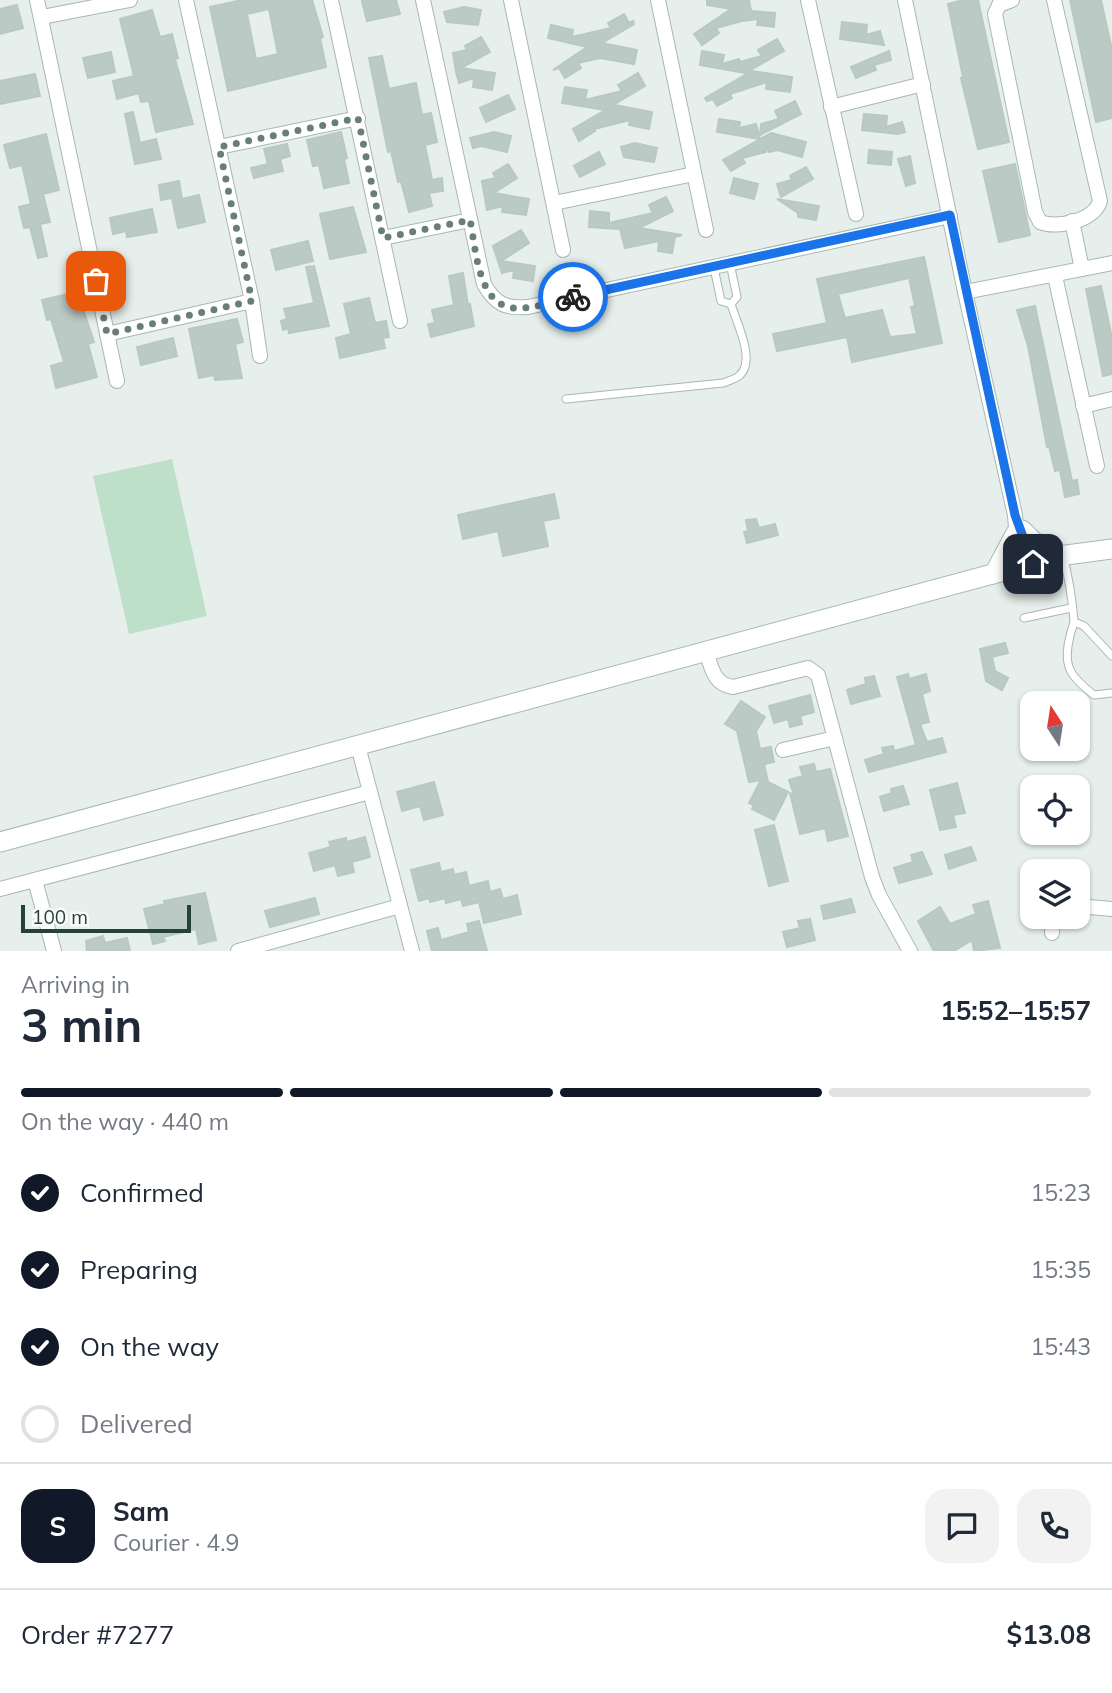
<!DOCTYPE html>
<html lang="en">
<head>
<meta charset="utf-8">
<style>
	:root { --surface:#fff; --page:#f2f2f3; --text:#1f2937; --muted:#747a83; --line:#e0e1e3; --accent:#111827 }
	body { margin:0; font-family:Mulish,sans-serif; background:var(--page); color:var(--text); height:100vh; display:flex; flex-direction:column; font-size:26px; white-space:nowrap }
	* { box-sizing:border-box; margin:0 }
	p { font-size:23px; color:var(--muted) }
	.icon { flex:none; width:38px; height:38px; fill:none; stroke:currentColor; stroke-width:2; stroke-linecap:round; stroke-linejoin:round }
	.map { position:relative; height:951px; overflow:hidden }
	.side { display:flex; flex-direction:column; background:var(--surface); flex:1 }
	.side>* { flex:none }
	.needle { width:46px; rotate:348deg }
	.controls { position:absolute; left:1020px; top:691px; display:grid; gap:14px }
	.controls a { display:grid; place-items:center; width:70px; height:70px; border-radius:14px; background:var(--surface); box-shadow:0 2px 5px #0004; font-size:35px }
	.scale { position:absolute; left:21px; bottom:18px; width:170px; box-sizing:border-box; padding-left:7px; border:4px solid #24423a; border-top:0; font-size:19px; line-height:24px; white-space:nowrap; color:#24423a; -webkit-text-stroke:5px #f7fbf9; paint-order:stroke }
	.pin { position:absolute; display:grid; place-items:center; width:60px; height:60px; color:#fff; margin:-30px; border-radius:14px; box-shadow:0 4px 10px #0006 }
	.courier { position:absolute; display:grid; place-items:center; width:70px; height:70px; margin:-35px; border:5px solid #1a73e8; border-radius:50%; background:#fff; color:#222; box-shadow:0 2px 9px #0007 }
	.summary em { font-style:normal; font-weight:700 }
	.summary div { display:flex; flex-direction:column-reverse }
	.summary { display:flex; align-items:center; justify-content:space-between; height:119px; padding:0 21px }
	h1 { font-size:46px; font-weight:700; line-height:52px }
	.bar { display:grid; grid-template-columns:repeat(4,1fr); gap:10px 7px; align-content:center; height:84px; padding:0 21px }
	.bar i { height:9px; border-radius:5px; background:var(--line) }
	.bar .current { background:var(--accent) }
	.bar p { grid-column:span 4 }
	.line { display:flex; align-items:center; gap:18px; padding:0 21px; border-top:2px solid var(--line) }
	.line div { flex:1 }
	.round { display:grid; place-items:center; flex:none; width:74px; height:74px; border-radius:21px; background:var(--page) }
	ol { padding:0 21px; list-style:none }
	li { display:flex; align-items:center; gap:21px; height:77px }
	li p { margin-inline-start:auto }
	li .icon { padding:7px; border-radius:50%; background:var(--accent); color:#fff; stroke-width:4 }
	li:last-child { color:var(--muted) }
	li i { width:38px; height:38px; border:4px solid var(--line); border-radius:50% }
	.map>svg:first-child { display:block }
	.green { fill:#bfe0c8 }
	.building { fill:#bbcac4; stroke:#b8c9c2; stroke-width:2; fill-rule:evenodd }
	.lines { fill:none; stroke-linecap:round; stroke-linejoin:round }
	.lane-casing { stroke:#a8b8b2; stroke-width:9 }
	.street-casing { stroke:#a8b8b2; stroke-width:16 }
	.secondary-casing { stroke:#a4bbb3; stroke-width:21 }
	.lane { stroke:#fff; stroke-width:7 }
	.street { stroke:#fff; stroke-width:14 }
	.secondary { stroke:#fff; stroke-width:19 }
	.done { stroke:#687f78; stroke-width:7; stroke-dasharray:0 12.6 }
	.route { stroke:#1a73e8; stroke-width:9 }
</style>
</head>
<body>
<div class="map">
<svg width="1112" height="951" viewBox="0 0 1112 951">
	<rect width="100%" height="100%" fill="#e6efeb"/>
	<path class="green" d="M172,459l35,157 -78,18 -36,-158z"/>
	<g class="building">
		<path d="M242,0h70l11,37 -3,1 6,29 -98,24 -18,-84zM269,9l9,45 -22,5 -9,-45z"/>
		<path d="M367,0h29l4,14 -33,7 -5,-20z"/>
		<path d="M707,0h42l2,11 24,2 -1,14 -17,-2 1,-6 -16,2 -26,7 3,5 -17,12 -8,-11 37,-25 -24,-4z"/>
		<path d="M963,0h15l31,142 -31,7 -17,-71 2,-1 -15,-73z"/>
		<path d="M1070,0h31l11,50v68l-16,4z"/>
		<path d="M17,5l6,23 -23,6v-25z"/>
		<path d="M464,7l17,3 -3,15 -31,-3 -3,-10z"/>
		<path d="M152,10l8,27 12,-3 6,24 -3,1 18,65 -37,8 -7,-31 -8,1 -2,-9 -22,6 -4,-18 21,-5 -14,-57z"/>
		<path d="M624,14l5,9 4,-2 1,3 -32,19 35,7 -3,14 -34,-6 -22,5 3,5 -16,10 -6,-10 -6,2 34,-23 -39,-9 3,-13 22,5 -1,7 39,-9 -3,-5z"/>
		<path d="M842,22l25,3 -1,10 14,-4 4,14 -44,-6z"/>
		<path d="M481,37l9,15 -29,16 34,5 -3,17 -19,-3 1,-9 -15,5 -3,-11 -3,-19 14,-3 -2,-4z"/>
		<path d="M777,39l7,12 -39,22 -45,-8 2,-14 22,4 -2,9 17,-5 1,3 22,-6 -4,-6z"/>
		<path d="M889,51l2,9 -17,5 2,5 -20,8 -5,-11z"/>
		<path d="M111,52l4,20 -27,6 -5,-20z"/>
		<path d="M382,56l7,33 27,-6 6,32 9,-2 6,29 -12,3 7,35 10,-2 1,13 -14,2 3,13 -23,6 -8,-31 -3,1 -7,-31 -3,1 -19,-94z"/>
		<path d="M752,71l40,6 -2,15 -24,-3 1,-7 -37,12 2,4 -15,8 -4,-7 -6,2 -2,-3z"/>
		<path d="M638,73l7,13 -40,24 -43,-7 3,-16 22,3 -2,10 37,-9 -4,-6z"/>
		<path d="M35,74l5,22 -40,8v-23z"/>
		<path d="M508,95l7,14 -29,13 -6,-14z"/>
		<path d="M795,101l6,13 -41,21 1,-11 18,-5 -4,-8z"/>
		<path d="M614,105l38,7 -3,17 -20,-4 1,-5 -36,9 1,2 -16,10 -6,-12z"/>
		<path d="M133,112l7,31 16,-4 5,20 -26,5 -10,-50z"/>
		<path d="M864,114l23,2 -1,11 16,-5 3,10 -7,2 -36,-4z"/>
		<path d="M719,119l21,3 -1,6 17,-4 4,15 -43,-7z"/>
		<path d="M341,132l6,26 -3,1 5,24 -25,5 -5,-23 -6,1 -6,-26z"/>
		<path d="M494,132l17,4 -4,16 -26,-6 -8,2 -3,-10z"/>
		<path d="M771,133l35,9 -4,15 -25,-7 -8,2 -2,-6 -1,6 -24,6 3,5 -14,8 -6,-8 -2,-3z"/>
		<path d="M46,134l13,56 -16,4 7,28 -10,2 7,32 -9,2 -8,-31 -6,1 -5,-21 12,-3 -9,-39 -12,3 -6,-23z"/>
		<path d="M635,143l22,5 -3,14 -30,-5 -3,-10z"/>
		<path d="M287,144l3,12 -10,3 3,12 -29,7 -3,-10 17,-4 -4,-15z"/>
		<path d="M869,150l23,2 -1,13 -23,-2z"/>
		<path d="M599,152l6,12 -25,13 -6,-11z"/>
		<path d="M910,156l5,27 -9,3 -8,-27z"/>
		<path d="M508,164l9,14 -23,15 35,6 -3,16 -24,-3 1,-6 -16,4 -5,-29 14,-3 -3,-5z"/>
		<path d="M1015,164l15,71 -31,7 -16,-71z"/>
		<path d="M806,167l7,12 -32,18 -4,-13 15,-4 -2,-4z"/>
		<path d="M734,178l24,6 -4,15 -24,-6z"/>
		<path d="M179,181l3,18 17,-4 6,27 -27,6 -6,-30 -11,2 -2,-15z"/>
		<path d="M666,197l7,14 -34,17 43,7 -7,2 -3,16 -14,-2 1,-10 -34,7 -5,-19 -31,-2 1,-16 19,2v10l44,-10 -4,-8z"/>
		<path d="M777,199l42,7 -3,14 -18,-3v-4z"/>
		<path d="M353,207l13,45 -36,7 -10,-45z"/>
		<path d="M152,209l5,23 -30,5 -1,-6 -13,3 -3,-16z"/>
		<path d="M521,230l8,13 -28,18 34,5 -2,15 -20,-3 1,-8 -12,3 -9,-27z"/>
		<path d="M308,241l5,20 -37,9 -5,-20z"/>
		<path d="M924,257l18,86 -90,19 -5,-25 -70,14 -4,-17 54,-11 -10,-44zM909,278l6,28 -4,1 6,27 -27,3 -8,-27 -37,8 -7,-24z"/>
		<path d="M314,266l15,60 -40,7 -1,-5 -5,2 -2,-9 6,-2 -3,-10 30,-6 -8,-36z"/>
		<path d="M463,273l5,32 2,-1 4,22 -43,11 -3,-13 7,-1 -3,-13 22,-5 -5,-29z"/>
		<path d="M1101,286l11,52v36l-9,2 -17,-87z"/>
		<path d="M82,291l2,21 10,30 -6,2 9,33 -41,11 -5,-22 13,-4 -13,-43 -4,1 -5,-20z"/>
		<path d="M369,298l6,25 11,-2 3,16 -6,1 2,10 -45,10 -4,-20 15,-4 -7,-30z"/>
		<path d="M1035,306l37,175 5,-1 2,14 -14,3 -5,-27 -5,1 -6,-25 -2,1 -19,-101 -11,-36z"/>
		<path d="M237,319l6,23 -8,2 7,34 -27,2 -1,-5 -15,3 -10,-49z"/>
		<path d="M173,338l4,18 -36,9 -4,-18z"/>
		<path d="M554,494l5,24 -16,3 5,25 -45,10 -5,-25 -35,8 -5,-24z"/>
		<path d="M756,519l3,9 16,-4 3,11 -31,8 -3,-11 4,-1 -2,-11z"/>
		<path d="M1005,643l3,10 -16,4 3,14 13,7 -6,12 -16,-9 -6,-32z"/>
		<path d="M908,674l1,5 17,-5 4,17 -8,3 7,28 -9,2 7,18 15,-4 4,14 -77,20 -4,-12 19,-6 -2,-6 11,-2 1,5 22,-6 -19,-68z"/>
		<path d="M874,676l6,20 -29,8 -4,-14 19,-6 -1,-6z"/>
		<path d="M810,695l4,17 -14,4 2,8 -12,3 -2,-8 -14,4 -5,-17z"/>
		<path d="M741,701l24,16 -9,14 4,18 11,-2 3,15 -10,2 4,18 20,10 -14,28 -22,-11 2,-4 -5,-2 12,-23 -12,2 -12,-51 -12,-7z"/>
		<path d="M814,764l2,8 14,-3 18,67 -20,5 -3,-13 -25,6 -10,-41 4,2 -5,-15 14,-4 -3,-9z"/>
		<path d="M434,782l9,33 -19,5 -4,-14 -18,5 -5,-19z"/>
		<path d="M957,783l8,30 -12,2 3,12 -16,3 -10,-40z"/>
		<path d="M903,786l6,18 -25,7 -4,-14 12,-4 -1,-4z"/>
		<path d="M774,825l14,56 -19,5 -14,-56z"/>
		<path d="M365,837l5,20 -18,5 2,10 -16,4 -3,-11 -21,6 -5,-18 22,-6 -2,-5 17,-4 1,4z"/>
		<path d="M971,847l5,13 -27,9 -4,-14z"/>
		<path d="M922,852l10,22 -33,9 -5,-15 19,-6 -2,-7z"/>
		<path d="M439,863l2,9 12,-3 1,6 12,-3 3,14 19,-5 2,11 10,-3 3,10 14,-4 4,19 -37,9 -5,-21 -16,4 -2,-7 -15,4 -1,-5 -15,4 -1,-4 -10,3 -8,-31z"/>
		<path d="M205,893l11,47 -17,4 -3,-15 -33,8 2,4 -12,3 -9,-35 21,-5 -1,-3z"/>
		<path d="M315,898l4,16 -49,13 -5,-16z"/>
		<path d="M851,899l4,13 -31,7 -3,-13z"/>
		<path d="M988,901l12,47 -26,3 -2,-11 -18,11h-20l-16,-30 22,-14 10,17 26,-10 -3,-9z"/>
		<path d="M810,919l5,21 -28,7 -4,-15 17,-4 -2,-7z"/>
		<path d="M479,921l8,30h-55l-5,-20 11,-3 3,12 28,-8 -2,-8z"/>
		<path d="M103,936l2,7 22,-5 3,13h-43l-1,-10z"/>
	</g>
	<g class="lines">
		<g class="lane-casing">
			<g id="lane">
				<path d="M730,263l7,34 -6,7"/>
				<path d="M714,268l7,33 10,3"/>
				<path d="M566,399l157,-16c5,-2 12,-4 16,-7 18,-15 -3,-54 -8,-72"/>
				<path d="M1063,556c6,22 9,42 11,64 0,5 -3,10 -4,16 -8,31 1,41 24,59l18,-2"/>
				<path d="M1024,618l47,-10"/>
				<path d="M1074,622l10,4 28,30"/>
			</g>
		</g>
		<g class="street-casing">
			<g id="street">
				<path d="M37,0l80,381"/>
				<path d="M186,0l66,301 8,55"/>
				<path d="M331,0l69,321"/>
				<path d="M423,0l61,284c11,20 22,25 44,23l422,-91"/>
				<path d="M511,0l52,250"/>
				<path d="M658,0l48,230"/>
				<path d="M808,0l48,214"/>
				<path d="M905,0l60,292 50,223 4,53"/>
				<path d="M1012,0l-13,5 -4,9 40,198 5,10c17,7 54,-1 60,-21l-46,-201"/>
				<path d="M42,17l88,-17"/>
				<path d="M831,107l92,-23"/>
				<path d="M219,147l139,-29"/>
				<path d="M554,203l140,-29"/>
				<path d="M1072,221l10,48"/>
				<path d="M383,238l87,-18"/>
				<path d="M1055,276l42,190"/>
				<path d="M965,292l147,-29"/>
				<path d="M107,334l145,-33"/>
				<path d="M1083,406l29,-7"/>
				<path d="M706,651c6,17 7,33 27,36l75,-19 10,7 54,202 7,18 31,56"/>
				<path d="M358,746l54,205"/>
				<path d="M783,750l52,-12"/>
				<path d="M35,880l19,71"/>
				<path d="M0,889l370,-97"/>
				<path d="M1078,906l34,3"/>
				<path d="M1052,933l1,-16"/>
				<path d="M238,951l162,-45"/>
			</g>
		</g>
		<g class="secondary-casing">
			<g id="secondary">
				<path d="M1022,530l11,11 26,15"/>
				<path d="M994,574l22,-41"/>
				<path d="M0,842l1059,-286 53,-7"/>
			</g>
		</g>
		<use href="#lane" class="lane"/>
		<use href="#street" class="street"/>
		<use href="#secondary" class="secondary"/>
	</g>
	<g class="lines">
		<path class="done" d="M96,281l11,53 145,-33 -33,-154 139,-29 25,120 87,-18c6,27 7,84 43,88 18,2 42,-7 60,-11"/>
		<path class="route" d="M573,297l377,-82 65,300 18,49"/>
	</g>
</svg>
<div class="controls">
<a><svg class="needle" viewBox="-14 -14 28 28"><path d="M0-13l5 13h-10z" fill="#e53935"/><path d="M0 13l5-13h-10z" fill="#747a83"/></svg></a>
<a><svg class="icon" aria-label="locate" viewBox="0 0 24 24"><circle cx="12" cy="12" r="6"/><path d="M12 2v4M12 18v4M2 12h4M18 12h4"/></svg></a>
<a><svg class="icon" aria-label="layers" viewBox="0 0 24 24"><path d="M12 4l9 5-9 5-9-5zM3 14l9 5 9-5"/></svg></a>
</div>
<div class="scale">100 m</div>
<div class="pin" style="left:96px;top:281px;background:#ea580c"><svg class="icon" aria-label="bag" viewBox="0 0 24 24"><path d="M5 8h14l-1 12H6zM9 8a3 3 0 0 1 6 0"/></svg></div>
<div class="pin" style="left:1033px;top:564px;background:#1f2937"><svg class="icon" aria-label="home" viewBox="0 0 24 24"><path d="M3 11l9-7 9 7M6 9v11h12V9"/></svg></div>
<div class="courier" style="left:573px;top:297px"><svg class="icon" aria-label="bike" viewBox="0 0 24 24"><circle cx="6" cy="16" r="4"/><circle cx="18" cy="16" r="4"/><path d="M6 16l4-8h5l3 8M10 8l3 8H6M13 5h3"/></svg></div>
</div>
<section class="side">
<div class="summary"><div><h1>3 min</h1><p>Arriving in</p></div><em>15:52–15:57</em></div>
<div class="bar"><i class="current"></i><i class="current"></i><i class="current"></i><i></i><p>On the way · 440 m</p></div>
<ol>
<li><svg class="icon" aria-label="check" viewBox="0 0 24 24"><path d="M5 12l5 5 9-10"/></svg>Confirmed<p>15:23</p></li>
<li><svg class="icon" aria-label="check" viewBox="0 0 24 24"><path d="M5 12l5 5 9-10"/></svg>Preparing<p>15:35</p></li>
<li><svg class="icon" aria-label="check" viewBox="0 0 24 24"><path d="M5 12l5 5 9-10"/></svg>On the way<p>15:43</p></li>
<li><i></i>Delivered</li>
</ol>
<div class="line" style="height:126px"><b class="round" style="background:var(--accent);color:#fff">S</b><div><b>Sam</b><p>Courier · 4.9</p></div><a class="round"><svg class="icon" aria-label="chat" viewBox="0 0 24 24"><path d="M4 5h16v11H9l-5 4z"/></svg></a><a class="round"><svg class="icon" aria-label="phone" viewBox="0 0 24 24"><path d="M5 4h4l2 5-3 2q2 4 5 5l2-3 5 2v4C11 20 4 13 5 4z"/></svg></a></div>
<div class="line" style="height:91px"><div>Order #7277</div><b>$13.08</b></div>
</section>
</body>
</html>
